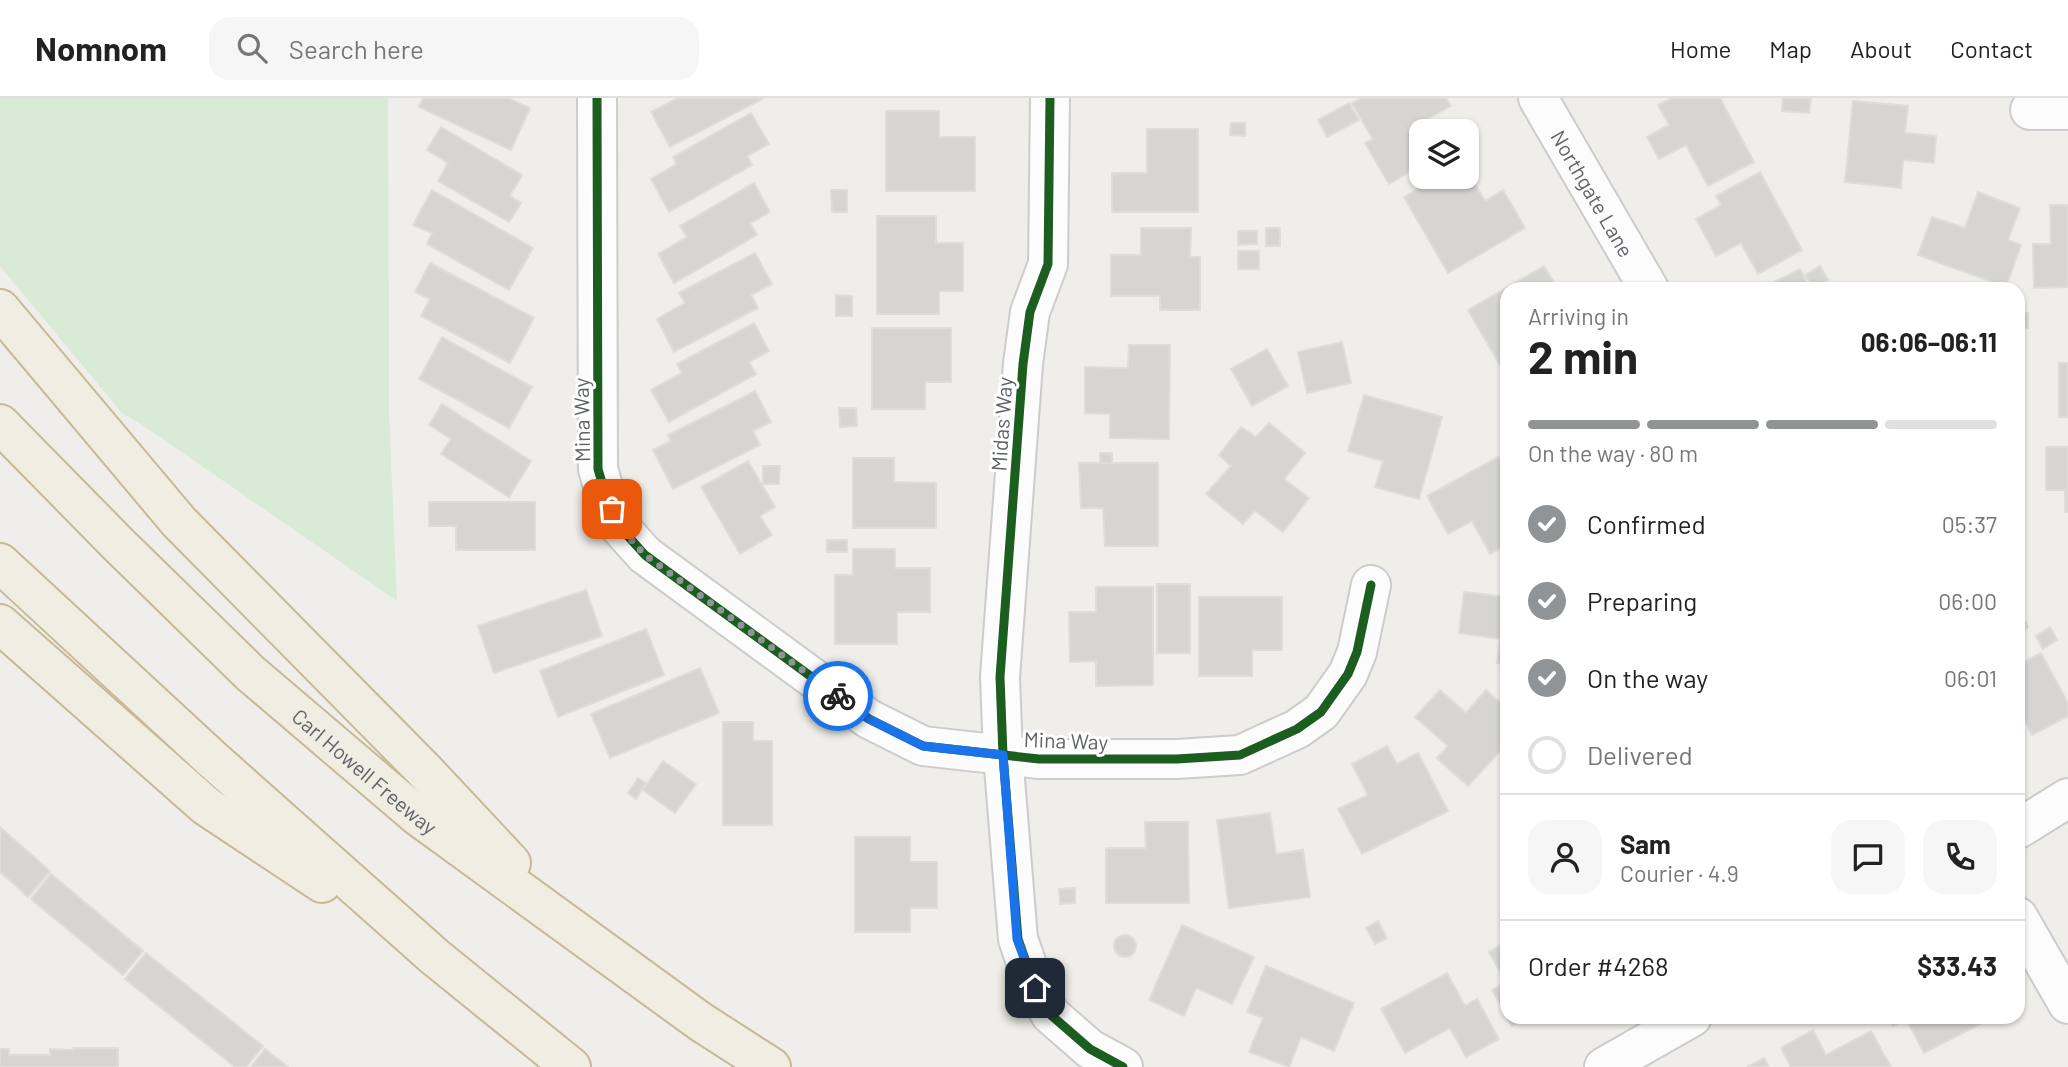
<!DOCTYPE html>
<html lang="en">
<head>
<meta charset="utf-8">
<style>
	:root { --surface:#fff; --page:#f6f6f6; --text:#222; --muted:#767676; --line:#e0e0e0; --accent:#919496 }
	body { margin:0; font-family:Barlow,sans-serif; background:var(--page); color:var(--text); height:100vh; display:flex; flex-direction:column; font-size:26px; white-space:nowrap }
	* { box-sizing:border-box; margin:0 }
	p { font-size:23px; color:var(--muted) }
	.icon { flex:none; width:38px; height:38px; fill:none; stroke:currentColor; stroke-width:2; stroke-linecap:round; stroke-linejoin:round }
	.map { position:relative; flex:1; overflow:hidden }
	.drawer { position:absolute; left:1500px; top:184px; width:525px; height:742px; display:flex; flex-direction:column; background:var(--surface); border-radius:21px; box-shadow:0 2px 5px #0004 }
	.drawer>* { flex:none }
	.buttons { position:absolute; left:1409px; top:21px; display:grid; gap:14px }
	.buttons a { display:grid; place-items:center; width:70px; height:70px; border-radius:14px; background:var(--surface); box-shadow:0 2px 5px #0004; font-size:35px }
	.pin { position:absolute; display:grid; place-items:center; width:60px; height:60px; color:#fff; margin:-30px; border-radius:14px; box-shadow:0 4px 10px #0006 }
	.courier { position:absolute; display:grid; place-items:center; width:70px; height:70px; margin:-35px; border:5px solid #1a73e8; border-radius:50%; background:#fff; color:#222; box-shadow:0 2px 9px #0007 }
	.headline em { font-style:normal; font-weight:700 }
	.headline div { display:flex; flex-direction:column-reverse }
	.headline { display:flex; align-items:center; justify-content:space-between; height:119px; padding:0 28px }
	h1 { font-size:46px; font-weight:700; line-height:52px }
	.bar { display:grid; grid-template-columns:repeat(4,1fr); gap:10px 7px; align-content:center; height:84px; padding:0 28px }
	.bar i { height:9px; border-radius:5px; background:var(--line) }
	.bar .current { background:var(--accent) }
	.bar p { grid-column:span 4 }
	.line { display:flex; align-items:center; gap:18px; padding:0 28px; border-top:2px solid var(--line) }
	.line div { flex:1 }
	.round { display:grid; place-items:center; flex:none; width:74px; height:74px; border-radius:21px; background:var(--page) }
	ol { padding:0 28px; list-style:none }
	li { display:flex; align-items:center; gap:21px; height:77px }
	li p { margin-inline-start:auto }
	li .icon { padding:7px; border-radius:50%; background:var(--accent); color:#fff; stroke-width:4 }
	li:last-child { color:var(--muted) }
	li i { width:38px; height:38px; border:4px solid var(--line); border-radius:50% }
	header { display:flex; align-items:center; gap:42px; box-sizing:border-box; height:98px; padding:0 35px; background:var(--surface); border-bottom:2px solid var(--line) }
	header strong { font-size:33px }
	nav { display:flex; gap:38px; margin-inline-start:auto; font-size:24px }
	.search { width:490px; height:63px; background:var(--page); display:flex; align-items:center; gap:18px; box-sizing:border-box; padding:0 24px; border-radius:21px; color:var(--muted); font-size:26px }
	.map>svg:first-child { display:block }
	.green { fill:#d8ebd6 }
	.building { fill:#d6d5d3; stroke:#deddd9; stroke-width:2 }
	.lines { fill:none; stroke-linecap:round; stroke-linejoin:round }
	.minor-casing { stroke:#cbcccc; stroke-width:42 }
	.highway-casing { stroke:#c8b996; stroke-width:42 }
	.minor { stroke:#fdfcfc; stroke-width:38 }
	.highway { stroke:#f0ede3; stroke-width:38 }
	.cycleway-casing { stroke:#fff; stroke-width:13 }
	.cycleway { stroke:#1b5e20; stroke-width:9 }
	.done { stroke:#919496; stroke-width:7; stroke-dasharray:0 12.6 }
	.route { stroke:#1a73e8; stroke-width:9 }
	.labels { text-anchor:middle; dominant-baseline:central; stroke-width:6; stroke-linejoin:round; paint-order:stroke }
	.street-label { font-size:21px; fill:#5f6368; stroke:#fff }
</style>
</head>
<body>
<header>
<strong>Nomnom</strong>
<div class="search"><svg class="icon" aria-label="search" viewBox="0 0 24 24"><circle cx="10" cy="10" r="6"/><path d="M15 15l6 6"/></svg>Search here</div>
<nav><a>Home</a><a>Map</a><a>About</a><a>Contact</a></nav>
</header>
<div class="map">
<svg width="2068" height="969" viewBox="0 0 2068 969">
	<rect width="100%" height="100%" fill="#efeeea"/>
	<path class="green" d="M0,0h388l1,315 8,188 -253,-175 -22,-13 -122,-147z"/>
	<g class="building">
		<path d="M423,0h85l22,10 -19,42 -92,-43z"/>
		<path d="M678,0h86l-94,49 -19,-35z"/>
		<path d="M1362,0h84l5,8 -27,15 6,10h-9v34l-32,19 -24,-41 8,-4 -21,-36z"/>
		<path d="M1672,0h48l34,64 -46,24 -22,-41 -27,14 -12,-22 22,-12 -11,-20z"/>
		<path d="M1783,0h28l-2,15 -27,-2z"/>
		<path d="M1853,3l55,5 -3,27 31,3 -2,27 -31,-3 -2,28 -56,-6z"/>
		<path d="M1349,5l10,17 -32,17 -9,-17z"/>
		<path d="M886,13h53v26h36v54h-89z"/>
		<path d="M751,15l18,31 -22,12 5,9 -83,47 -18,-33 26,-15 -4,-7z"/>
		<path d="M1231,25h14v13l-15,-1z"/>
		<path d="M441,29l81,48 -12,21 11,7 -12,19 -71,-41 10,-18 -21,-13z"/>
		<path d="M1147,31h51v83h-86v-39h35z"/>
		<path d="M1466,71l19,32 18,-11 22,38 -77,45 -44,-76 35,-20h27z"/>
		<path d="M1760,74l42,78 -44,24 -17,-31 -25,13 -20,-37 25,-14 -5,-9z"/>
		<path d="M754,85l16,29 -20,11 7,12 -83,48 -16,-29 29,-17 -7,-11z"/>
		<path d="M432,92l101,58 -24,42 -82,-46 5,-11 -19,-8z"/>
		<path d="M831,92h16v22h-15z"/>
		<path d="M1978,94l42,16 -12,32 13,5 -15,42 -88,-32 14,-38 33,11z"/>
		<path d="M2050,107h18v82l-34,1 -1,-44h18z"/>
		<path d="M877,118h59v27h27v48h-24v23h-62z"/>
		<path d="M1141,130h50l-1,29h10v53h-40v-14h-49v-41h30z"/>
		<rect x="1266" y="130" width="14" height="18"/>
		<path d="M1238,133h19v13l-19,1z"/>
		<rect x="1238" y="153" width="21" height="18"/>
		<path d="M755,155l17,31 -21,11 7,13 -84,44 -17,-33 28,-16 -6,-10z"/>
		<path d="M430,165l104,55 -24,45 -89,-47 9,-17 -15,-7z"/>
		<path d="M1544,168l14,23h-51v75l-6,3 -33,-57z"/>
		<path d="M1820,168l8,14 -14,8 -9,-13z"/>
		<path d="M1800,171l10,20h-50z"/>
		<path d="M836,197l16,1v20h-16z"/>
		<rect x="2018" y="215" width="10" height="15"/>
		<path d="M754,225l15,28 -20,11 7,12 -87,48 -18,-32 31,-17 -5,-9z"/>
		<path d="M872,230h79v54h-26v27h-53z"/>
		<path d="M442,239l90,50 -23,41 -90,-49z"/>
		<path d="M1342,244l9,41 -44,10 -9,-41z"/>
		<path d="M1129,247h41l-1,94 -59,-1v-24l-25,-1v-46l43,1z"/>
		<path d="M1267,251l21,37 -36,20 -21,-37z"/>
		<rect x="2059" y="265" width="9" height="54"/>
		<path d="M755,293l16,31 -18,9 7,14 -87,44 -20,-39 18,-9 -3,-6z"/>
		<path d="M1364,297l78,22 -23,82 -44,-12 8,-26 -35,-10z"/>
		<path d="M442,306l89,57 -22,36 -68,-43 10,-15 -22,-14z"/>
		<path d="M839,310h17l1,18 -17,1z"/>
		<path d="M1269,325l36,30 -21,26 25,19 -26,34 -28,-21 -12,13 -37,-30 25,-28 -12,-11 22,-28 15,10z"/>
		<path d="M2046,349h22v65h-3v-22h-19z"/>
		<rect x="1100" y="355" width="12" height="10"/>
		<path d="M1498,359l9,15v73l-17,9 -18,-33 -24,13 -21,-38z"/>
		<path d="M853,360h41v24l42,1v45h-83z"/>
		<path d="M748,363l27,46 -15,9 12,19 -32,19 -39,-67z"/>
		<path d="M1079,365h79v83h-53l-2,-38h-22z"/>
		<path d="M763,368h17l-1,18h-16z"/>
		<path d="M429,404h106v48h-79v-24h-27z"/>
		<rect x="827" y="442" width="20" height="12"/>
		<path d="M853,451h42v19h35v44h-33v32h-62v-69h18z"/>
		<rect x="1157" y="486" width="33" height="69"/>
		<path d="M1096,489h57v98l-57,1v-25l-26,1 -1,-50h27z"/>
		<path d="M586,492l16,46 -108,37 -16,-47z"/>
		<path d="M1464,494l43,5v67l-10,-1 3,-24 -41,-6z"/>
		<path d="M1199,499h83v53h-30v26h-53z"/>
		<path d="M2018,511l10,18 -10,7z"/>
		<path d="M2050,529l7,13 -14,9 -7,-13z"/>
		<path d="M646,531l18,46 -106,42 -18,-46z"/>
		<path d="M2041,555l27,50v13l-36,19 -14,-27v-43z"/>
		<path d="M700,570l19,45 -109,45 -19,-44z"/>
		<path d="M1440,592l26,23 20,-23 21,19v44l-5,-4 -34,37 -31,-28 11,-12 -33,-29z"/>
		<path d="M723,624h30v19h19v84h-49z"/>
		<path d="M1387,648l10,18 21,-11 30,58 -86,43 -24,-45 30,-14 -16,-31z"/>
		<path d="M663,663l33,23 -21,29 -32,-23z"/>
		<path d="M638,680l8,5 -10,16 -8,-6z"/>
		<path d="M1270,715l6,41 27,-4 7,47 -81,11 -12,-88z"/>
		<path d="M1145,724h43l1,81h-83v-55h40z"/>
		<path d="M0,729l50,44 -22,26 -28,-25z"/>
		<path d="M855,739h55v25h27v46h-27v24h-55z"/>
		<path d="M51,776l92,77 -20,24 -92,-76z"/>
		<path d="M1075,790v15l-15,1 -1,-15z"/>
		<path d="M1378,823l9,17 -12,6 -9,-16z"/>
		<path d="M1182,827l72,32 -22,47 -36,-16 -12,28 -35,-16z"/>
		<circle cx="1125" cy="848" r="11"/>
		<path d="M1507,844v74l-15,-26 14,-8 -17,-30z"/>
		<path d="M146,855l117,93 -17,21h-11l-110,-88z"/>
		<path d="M1266,868l88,37 -20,48 -33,-14 -12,30 -40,-15 14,-34 -16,-6z"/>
		<path d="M1447,875l18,33 12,-7 22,40 -33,18 -16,-29 -45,25 -24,-44z"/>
		<path d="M1507,919h23l-18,9z"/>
		<path d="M1888,919h103l1,1 -68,35 -18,-34 -13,7z"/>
		<path d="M1813,932l13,25 45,-24 20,36h-100l-10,-19z"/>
		<path d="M73,950h45v19h-118v-18h9v6h41v-6l23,1z"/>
		<path d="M265,951l23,18h-37z"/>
		<path d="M1764,960l5,9h-22z"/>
	</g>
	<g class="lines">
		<g class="minor-casing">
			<g id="minor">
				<path d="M597,0l1,371 7,24 13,32 27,30 224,164 54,27 116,13h138l63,-4 57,-26 24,-17 27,-38 9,-22 14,-67"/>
				<path d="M1050,0l-2,166 -18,48 -7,52 -23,313 3,78 15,184 17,49 16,27 39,34 33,18"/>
				<path id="s1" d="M1538,0l111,191"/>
				<path d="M2030,12h38"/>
				<path d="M2018,731l50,-31"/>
				<path d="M2018,819l50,87"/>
				<path d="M1604,969l88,-50"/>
			</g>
		</g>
		<g class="highway-casing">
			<g id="highway">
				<path d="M0,211l179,213 245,248 87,93"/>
				<path id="s2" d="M0,326l118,120 132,129 169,144 282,205 70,45"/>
				<path d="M0,465l212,196 223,198 136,110"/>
				<path d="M0,526l206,182 116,77"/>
			</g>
		</g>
		<use href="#minor" class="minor"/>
		<use href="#highway" class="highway"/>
		<g class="cycleway-casing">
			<g id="cycleway">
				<path d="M597,0l1,371 7,24 13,32 27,30 224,164 54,27 116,13h138l63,-4 57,-26 24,-17 27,-38 9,-22 14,-67"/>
				<path d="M1050,0l-2,166 -18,48 -7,52 -23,313 3,78 15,184 17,49 16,27 39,34 33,18"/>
			</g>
		</g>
		<use href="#cycleway" class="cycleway"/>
	</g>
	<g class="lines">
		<path class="done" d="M612,411l6,16 27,30 193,141"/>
		<path class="route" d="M838,598l31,23 54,27 80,9 14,184 18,49"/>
	</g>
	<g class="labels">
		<g class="street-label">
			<text stroke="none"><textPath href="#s1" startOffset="110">Northgate Lane</textPath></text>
			<text transform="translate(581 322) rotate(-91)">Mina Way</text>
			<text transform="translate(1001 326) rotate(-86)">Midas Way</text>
			<text transform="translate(1066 642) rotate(2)">Mina Way</text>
			<text stroke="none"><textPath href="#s2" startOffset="504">Carl Howell Freeway</textPath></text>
		</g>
	</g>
</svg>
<div class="buttons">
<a><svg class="icon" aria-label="layers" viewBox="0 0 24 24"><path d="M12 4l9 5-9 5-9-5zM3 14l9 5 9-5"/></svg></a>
</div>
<div class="pin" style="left:612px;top:411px;background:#ea580c"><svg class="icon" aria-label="bag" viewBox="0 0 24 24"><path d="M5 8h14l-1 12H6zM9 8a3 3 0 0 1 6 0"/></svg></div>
<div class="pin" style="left:1035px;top:890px;background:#1f2937"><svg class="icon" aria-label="home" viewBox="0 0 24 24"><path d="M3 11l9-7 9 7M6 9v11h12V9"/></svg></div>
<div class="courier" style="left:838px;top:598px"><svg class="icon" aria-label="bike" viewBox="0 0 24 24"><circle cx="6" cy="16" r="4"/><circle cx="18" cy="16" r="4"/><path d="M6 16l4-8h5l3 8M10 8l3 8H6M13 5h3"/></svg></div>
<section class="drawer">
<div class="headline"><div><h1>2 min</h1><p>Arriving in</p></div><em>06:06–06:11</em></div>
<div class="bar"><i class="current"></i><i class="current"></i><i class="current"></i><i></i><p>On the way · 80 m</p></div>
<ol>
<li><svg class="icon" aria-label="check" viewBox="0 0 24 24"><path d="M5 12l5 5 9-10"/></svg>Confirmed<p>05:37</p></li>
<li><svg class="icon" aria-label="check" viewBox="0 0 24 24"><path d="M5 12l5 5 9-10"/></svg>Preparing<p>06:00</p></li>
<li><svg class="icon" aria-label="check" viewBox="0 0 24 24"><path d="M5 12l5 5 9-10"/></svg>On the way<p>06:01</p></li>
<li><i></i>Delivered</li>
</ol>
<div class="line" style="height:126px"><a class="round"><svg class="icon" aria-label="person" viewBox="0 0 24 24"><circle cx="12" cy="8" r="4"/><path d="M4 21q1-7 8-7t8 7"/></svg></a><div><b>Sam</b><p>Courier · 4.9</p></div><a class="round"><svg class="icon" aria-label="chat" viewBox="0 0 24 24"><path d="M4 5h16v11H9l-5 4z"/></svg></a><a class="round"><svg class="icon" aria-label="phone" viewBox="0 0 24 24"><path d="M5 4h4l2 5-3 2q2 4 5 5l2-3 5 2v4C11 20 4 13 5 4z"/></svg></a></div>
<div class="line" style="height:91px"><div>Order #4268</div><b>$33.43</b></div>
</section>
</div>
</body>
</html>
